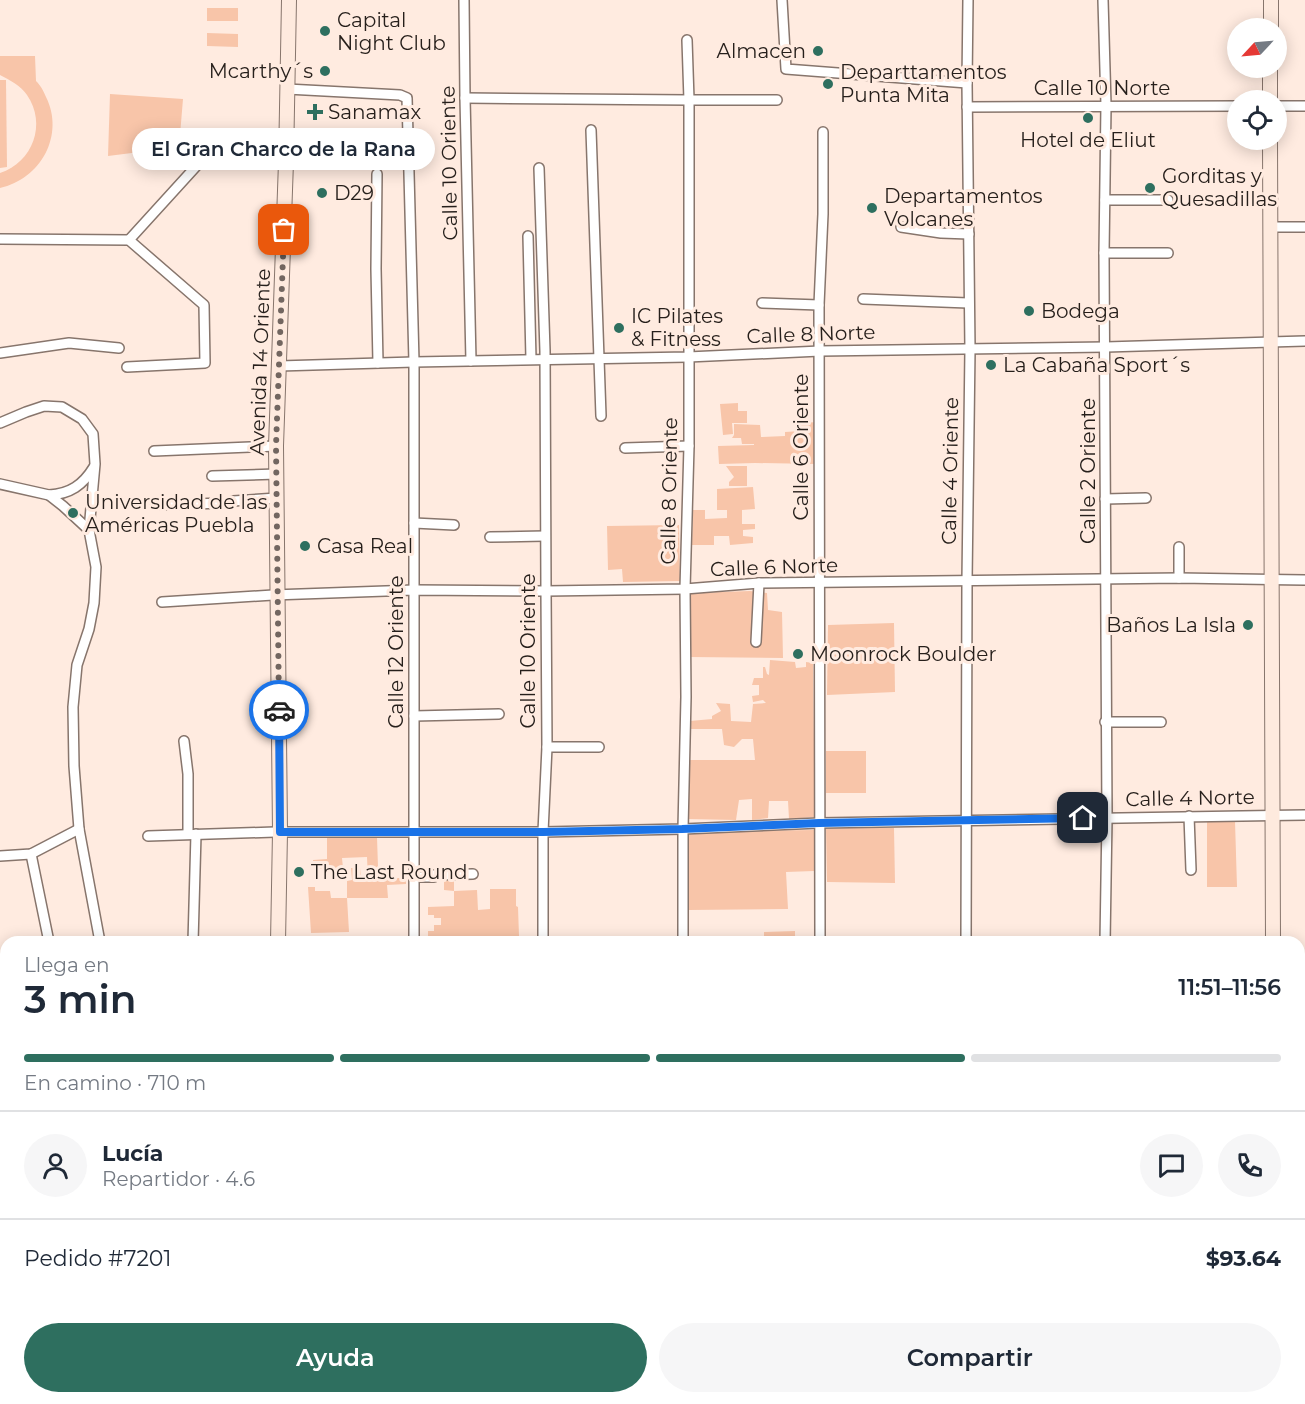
<!DOCTYPE html>
<html lang="es">
<head>
<meta charset="utf-8">
<style>
	:root { --surface:#fff; --page:#f6f6f7; --text:#1f2937; --muted:#747a83; --line:#e0e1e3; --accent:#2e6f5f }
	body { margin:0; font-family:Montserrat,sans-serif; background:var(--page); color:var(--text); height:100vh; display:flex; flex-direction:column; font-size:22px; white-space:nowrap }
	* { box-sizing:border-box; margin:0 }
	p { font-size:20px; color:var(--muted) }
	.icon { flex:none; width:33px; height:33px; fill:none; stroke:currentColor; stroke-width:2; stroke-linecap:round; stroke-linejoin:round }
	.map { position:relative; flex:1; overflow:hidden }
	.side { position:absolute; left:0px; top:936px; width:1305px; height:468px; display:flex; flex-direction:column; background:var(--surface); border-radius:18px 18px 0 0; box-shadow:0 3px 15px #0003 }
	.side>* { flex:none }
	.needle { width:39px; rotate:244deg }
	.controls { position:absolute; left:1227px; top:18px; display:grid; gap:12px }
	.controls a { display:grid; place-items:center; width:60px; height:60px; border-radius:50%; background:var(--surface); box-shadow:0 3px 15px #0003; font-size:30px }
	.pin { position:absolute; display:grid; place-items:center; width:51px; height:51px; color:#fff; margin:-26px; border-radius:12px; box-shadow:0 3px 9px #0006 }
	.courier { position:absolute; display:grid; place-items:center; width:60px; height:60px; margin:-30px; border:4px solid #1a73e8; border-radius:50%; background:#fff; color:#222; box-shadow:0 2px 8px #0007 }
	.bubble { position:absolute; height:42px; border-radius:21px; background:var(--surface); box-shadow:0 3px 15px #0003; font-size:20px; font-weight:600; line-height:42px; text-align:center }
	.summary em { font-style:normal; font-weight:600 }
	.summary div { display:flex; flex-direction:column-reverse }
	.summary { display:flex; align-items:center; justify-content:space-between; height:102px; padding:0 24px }
	h1 { font-size:39px; font-weight:600; line-height:45px }
	.bar { display:grid; grid-template-columns:repeat(4,1fr); gap:9px 6px; align-content:center; height:72px; padding:0 24px }
	.bar i { height:8px; border-radius:4px; background:var(--line) }
	.bar .active { background:var(--accent) }
	.bar p { grid-column:span 4 }
	.line { display:flex; align-items:center; gap:15px; padding:0 24px; border-top:2px solid var(--line) }
	.line div { flex:1 }
	.round { display:grid; place-items:center; flex:none; width:63px; height:63px; border-radius:32px; background:var(--page) }
	.cta { display:flex; gap:12px; margin-top:auto; padding:12px 24px }
	.cta a { flex:1; height:69px; border-radius:36px; background:var(--accent); color:#fff; font-size:24px; font-weight:600; line-height:69px; text-align:center }
	.cta a+a { background:var(--page); color:var(--text) }
	.map>svg:first-child { display:block }
	.green { fill:#f8c5a9 }
	.lines { fill:none; stroke-linecap:round; stroke-linejoin:round }
	.pedestrian-casing { stroke:#87756c; stroke-width:10 }
	.minor-casing { stroke:#87756c; stroke-width:12 }
	.tertiary-casing { stroke:#87756c; stroke-width:15 }
	.secondary-casing { stroke:#87756c; stroke-width:16 }
	.pedestrian { stroke:#fff; stroke-width:7 }
	.minor { stroke:#fff; stroke-width:9 }
	.tertiary { stroke:#fff; stroke-width:12 }
	.secondary { stroke:#feeade; stroke-width:14 }
	.done { stroke:#726660; stroke-width:6; stroke-dasharray:0 10.8 }
	.route { stroke:#1a73e8; stroke-width:8 }
	.poi-dot { fill:#2e6f5f; stroke:#ffebe0; stroke-width:2 }
	.labels { text-anchor:middle; dominant-baseline:central; stroke-width:6; stroke-linejoin:round; paint-order:stroke }
	.poi-label { font-size:20px; fill:#261f1b; stroke:#ffebe0; text-anchor:start }
	.street-label { font-size:20px; fill:#261f1b; stroke:#ffebe0 }
</style>
</head>
<body>
<div class="map">
<svg width="1305" height="1404" viewBox="0 0 1305 1404">
	<rect width="100%" height="100%" fill="#ffebe0"/>
	<g class="green">
		<rect x="207" y="8" width="31" height="13"/>
		<path d="M207,33l31,1v13l-31,-1z"/>
		<path d="M0,56h35l1,25c5,5 7,9 10,16 19,38 -5,82 -46,91v-15c33,-11 47,-49 27,-78 -6,-9 -17,-15 -27,-20z"/>
		<path d="M0,80h6l1,87 -7,1z"/>
		<path d="M110,94l73,5 -4,48 -71,9z"/>
		<path d="M738,403v8h9v12h-15l1,11 -10,1 -3,-31z"/>
		<path d="M818,422l-2,42 -61,-1 -36,1 -1,-18 36,-1v-1h-12l-1,-6h-9l2,-3v-11l26,1 1,12 24,-1v-4l16,-1v-8z"/>
		<path d="M726,466h21v20h-18v-4l5,-5z"/>
		<path d="M753,487l2,22 -13,1v14h13v5l-12,1v6l10,1v6l-23,2 -1,-9h-15v9h-22l1,-35h12v9l22,-1v-8h-10v-21z"/>
		<path d="M679,525l1,56 -57,1 -1,-13 -14,1 -1,-44z"/>
		<path d="M750,591l17,2 1,17 14,2 1,46 -94,-1 1,-55 -2,-7 4,-2z"/>
		<path d="M894,623l1,69 -68,3 1,-70z"/>
		<path d="M770,660l25,2 1,6 10,-1v-5l7,1 2,154 -26,2 -1,-18h-19l-1,17 -16,2v-21l-13,1 -3,20 -49,-1 1,-59h67l-2,-21h-11l-8,8 -10,-2 -2,-16h-32v-8l22,-2v-3l9,-5 -5,-8 14,1 1,17 20,1 2,-18 13,-1 -3,-3 -10,2 -1,-6 7,-1v-10h-7l2,-7h9v-11h2l2,7 2,1z"/>
		<rect x="826" y="751" width="40" height="42"/>
		<path d="M1207,821h28l2,66h-30z"/>
		<path d="M826,828h68l1,55 -68,-1z"/>
		<path d="M814,830v41l-28,1 2,37 -100,1 -1,-78z"/>
		<path d="M377,837l1,30 10,1 2,10h16v6l-19,1 1,13h-41l2,34 -38,1 -3,-46h7v4h15l1,7h16v-17l5,-1 -1,-12h9l1,12h7l-1,-23 -25,1 1,10 -30,1v-9l14,-1v-21z"/>
		<path d="M444,878h10v13l23,-1 1,20 12,-1v-20h26v17l2,1 1,29 -29,2 -1,4h-71v-4l10,-1v-6h6v-6h7v-7h-7v-3h-6v-8l26,-1v-15l-10,-1z"/>
		<path d="M795,931v11h-31v-10z"/>
		<path d="M1299,1208h6v58l-6,1z"/>
		<rect x="1299" y="1293" width="6" height="79"/>
		<rect x="218" y="1398" width="51" height="6"/>
		<rect x="891" y="1399" width="66" height="5"/>
	</g>
	<g class="lines">
		<g class="pedestrian-casing">
			<path id="pedestrian" d="M1299,1378l6,-1"/>
		</g>
		<g class="minor-casing">
			<g id="minor">
				<path d="M464,0l1,98 6,263"/>
				<path d="M782,0l4,69 181,14"/>
				<path d="M1103,0l3,105 -2,148 3,565 -2,124"/>
				<path d="M287,89l113,6 7,3 7,264v580"/>
				<path d="M465,98l224,2h88"/>
				<path d="M1276,106h29"/>
				<path d="M967,107l271,-1"/>
				<path d="M591,130l10,286"/>
				<path d="M539,168l6,183 1,240 1,156 -4,85v110"/>
				<path d="M377,174l-1,95 2,94"/>
				<path d="M1105,200h63"/>
				<path d="M901,227l40,6 28,1"/>
				<path d="M1271,227h34"/>
				<path d="M528,236l3,123"/>
				<path d="M0,239l129,1 75,65 1,58 -78,4"/>
				<path d="M129,240l71,-78"/>
				<path d="M1104,253h64"/>
				<path d="M863,299l105,4"/>
				<path d="M762,303l57,2"/>
				<path d="M0,353l69,-10 50,5"/>
				<path d="M279,366l135,-4 274,-5 132,-6 286,-4 199,-6"/>
				<path d="M0,423l26,-11 18,-6 18,1 20,12 11,15 2,30 -6,66 7,37 -2,36 -5,26 -12,36 -4,42 1,59 5,63 21,113"/>
				<path d="M625,448l64,-2"/>
				<path d="M154,451l122,-5"/>
				<path d="M212,476l65,-2"/>
				<path d="M0,484l49,11 14,11 26,24"/>
				<path d="M49,495c21,-1 34,-10 45,-28"/>
				<path d="M1105,499l41,-1"/>
				<path d="M155,505l71,-2 7,-2 44,-3"/>
				<path d="M414,523l40,2"/>
				<path d="M490,537l55,-1"/>
				<path d="M1179,547v31"/>
				<path d="M162,602l111,-7 141,-5 132,1 139,-2 74,-6 420,-5 126,2"/>
				<path d="M756,642l3,-59"/>
				<path d="M414,716l85,-2"/>
				<path d="M1105,722h56"/>
				<path d="M184,741l4,33v60"/>
				<path d="M547,747h52"/>
				<path d="M1189,816l2,54"/>
				<path d="M148,836l127,-4h268l140,-3 136,-6 486,-8"/>
				<path d="M31,854l18,88"/>
				<path d="M0,856l31,-2 48,-25"/>
				<path d="M414,877h20v-2l39,-1"/>
				<path d="M193,942l3,-108"/>
				<path d="M683,942v-113l3,-132 -1,-108 4,-143v-346l-2,-60"/>
				<path d="M820,942l-1,-637 4,-91v-82"/>
				<path d="M966,942l1,-361 3,-232 -3,-266 1,-83"/>
				<path d="M1299,1040l6,-1"/>
				<path d="M1299,1279h6"/>
				<path d="M179,1398l1,6"/>
				<path d="M412,1398v6"/>
				<path d="M542,1398v6"/>
				<path d="M818,1398v6"/>
				<path d="M0,1401l17,3"/>
				<path d="M290,1404l68,-2"/>
				<path d="M678,1404v-6"/>
				<path d="M962,1404l1,-6"/>
				<path d="M1107,1404v-6"/>
			</g>
		</g>
		<g class="tertiary-casing">
			<path id="tertiary" d="M1274,1404v-6"/>
		</g>
		<g class="secondary-casing">
			<g id="secondary">
				<path d="M1271,28v-28"/>
				<path d="M1270,100v-32"/>
				<path d="M1270,140l3,802"/>
				<path d="M278,942l2,-110 -4,-386 10,-284 3,-162"/>
				<path d="M0,1308l6,-1"/>
				<path d="M278,1398v6"/>
			</g>
		</g>
		<use href="#pedestrian" class="pedestrian"/>
		<use href="#minor" class="minor"/>
		<use href="#tertiary" class="tertiary"/>
		<use href="#secondary" class="secondary"/>
	</g>
	<g class="lines">
		<path class="done" d="M279,710l-3,-264 8,-216"/>
		<path class="route" d="M279,710l1,122h263l139,-3 137,-6 264,-5"/>
	</g>
	<g class="poi-dot">
		<circle cx="325" cy="31" r="6"/>
		<circle cx="818" cy="51" r="6"/>
		<circle cx="325" cy="71" r="6"/>
		<circle cx="828" cy="84" r="6"/>
		<path d="M312 103h6v6h6v6h-6v6h-6v-6h-6v-6h6z"/>
		<circle cx="1088" cy="118" r="6"/>
		<circle cx="1150" cy="188" r="6"/>
		<circle cx="322" cy="193" r="6"/>
		<circle cx="872" cy="208" r="6"/>
		<circle cx="1029" cy="311" r="6"/>
		<circle cx="619" cy="328" r="6"/>
		<circle cx="991" cy="365" r="6"/>
		<circle cx="73" cy="513" r="6"/>
		<circle cx="305" cy="546" r="6"/>
		<circle cx="1248" cy="625" r="6"/>
		<circle cx="798" cy="654" r="6"/>
		<circle cx="299" cy="872" r="6"/>
	</g>
	<g class="labels">
		<g class="poi-label">
			<text x="337" y="20">Capital<tspan x="337" dy="23">Night Club</tspan></text>
			<text x="806" y="51" text-anchor="end">Almacen</text>
			<text x="313" y="71" text-anchor="end">Mcarthy´s</text>
			<text x="840" y="72">Departtamentos<tspan x="840" dy="23">Punta Mita</tspan></text>
			<text x="328" y="112">Sanamax</text>
			<text x="1088" y="140" text-anchor="middle">Hotel de Eliut</text>
			<text x="1162" y="176">Gorditas y<tspan x="1162" dy="23">Quesadillas</tspan></text>
			<text x="334" y="193">D29</text>
			<text x="884" y="196">Departamentos<tspan x="884" dy="23">Volcanes</tspan></text>
			<text x="1041" y="311">Bodega</text>
			<text x="631" y="316">IC Pilates<tspan x="631" dy="23">&amp; Fitness</tspan></text>
			<text x="1003" y="365">La Cabaña Sport´s</text>
			<text x="85" y="502">Universidad de las<tspan x="85" dy="23">Américas Puebla</tspan></text>
			<text x="317" y="546">Casa Real</text>
			<text x="1236" y="625" text-anchor="end">Baños La Isla</text>
			<text x="810" y="654">Moonrock Boulder</text>
			<text x="311" y="872">The Last Round</text>
		</g>
		<g class="street-label">
			<text x="1102" y="88">Calle 10 Norte</text>
			<text transform="translate(449 163) rotate(-91)">Calle 10 Oriente</text>
			<text transform="translate(811 334) rotate(-2)">Calle 8 Norte</text>
			<text transform="translate(260 362) rotate(-88)">Avenida 14 Oriente</text>
			<text transform="translate(801 447) rotate(-90)">Calle 6 Oriente</text>
			<text transform="translate(950 471) rotate(-89)">Calle 4 Oriente</text>
			<text transform="translate(1088 471) rotate(-90)">Calle 2 Oriente</text>
			<text transform="translate(669 491) rotate(-89)">Calle 8 Oriente</text>
			<text transform="translate(774 567) rotate(-2)">Calle 6 Norte</text>
			<text transform="translate(528 651) rotate(-90)">Calle 10 Oriente</text>
			<text transform="translate(396 652) rotate(-90)">Calle 12 Oriente</text>
			<text transform="translate(1190 798) rotate(-1)">Calle 4 Norte</text>
		</g>
	</g>
</svg>
<div class="controls">
<a><svg class="needle" viewBox="-14 -14 28 28"><path d="M0-13l5 13h-10z" fill="#e53935"/><path d="M0 13l5-13h-10z" fill="#747a83"/></svg></a>
<a><svg class="icon" aria-label="locate" viewBox="0 0 24 24"><circle cx="12" cy="12" r="6"/><path d="M12 2v4M12 18v4M2 12h4M18 12h4"/></svg></a>
</div>
<div class="pin" style="left:284px;top:230px;background:#ea580c"><svg class="icon" aria-label="bag" viewBox="0 0 24 24"><path d="M5 8h14l-1 12H6zM9 8a3 3 0 0 1 6 0"/></svg></div>
<div class="pin" style="left:1083px;top:818px;background:#1f2937"><svg class="icon" aria-label="home" viewBox="0 0 24 24"><path d="M3 11l9-7 9 7M6 9v11h12V9"/></svg></div>
<div class="courier" style="left:279px;top:710px"><svg class="icon" aria-label="car" viewBox="0 0 24 24"><path d="M5 17H2v-5l4-1 3-4h7l3 4 3 1v5h-3M9 17h6M6 11h13"/><circle cx="7" cy="17" r="2"/><circle cx="17" cy="17" r="2"/></svg></div>
<div class="bubble" style="left:132px;top:128px;width:303px">El Gran Charco de la Rana</div>
<section class="side">
<div class="summary"><div><h1>3 min</h1><p>Llega en</p></div><em>11:51–11:56</em></div>
<div class="bar"><i class="active"></i><i class="active"></i><i class="active"></i><i></i><p>En camino · 710 m</p></div>
<div class="line" style="height:108px"><a class="round"><svg class="icon" aria-label="person" viewBox="0 0 24 24"><circle cx="12" cy="8" r="4"/><path d="M4 21q1-7 8-7t8 7"/></svg></a><div><b>Lucía</b><p>Repartidor · 4.6</p></div><a class="round"><svg class="icon" aria-label="chat" viewBox="0 0 24 24"><path d="M4 5h16v11H9l-5 4z"/></svg></a><a class="round"><svg class="icon" aria-label="phone" viewBox="0 0 24 24"><path d="M5 4h4l2 5-3 2q2 4 5 5l2-3 5 2v4C11 20 4 13 5 4z"/></svg></a></div>
<div class="line" style="height:78px"><div>Pedido #7201</div><b>$93.64</b></div>
<div class="cta"><a>Ayuda</a><a>Compartir</a></div>
</section>
</div>
</body>
</html>
